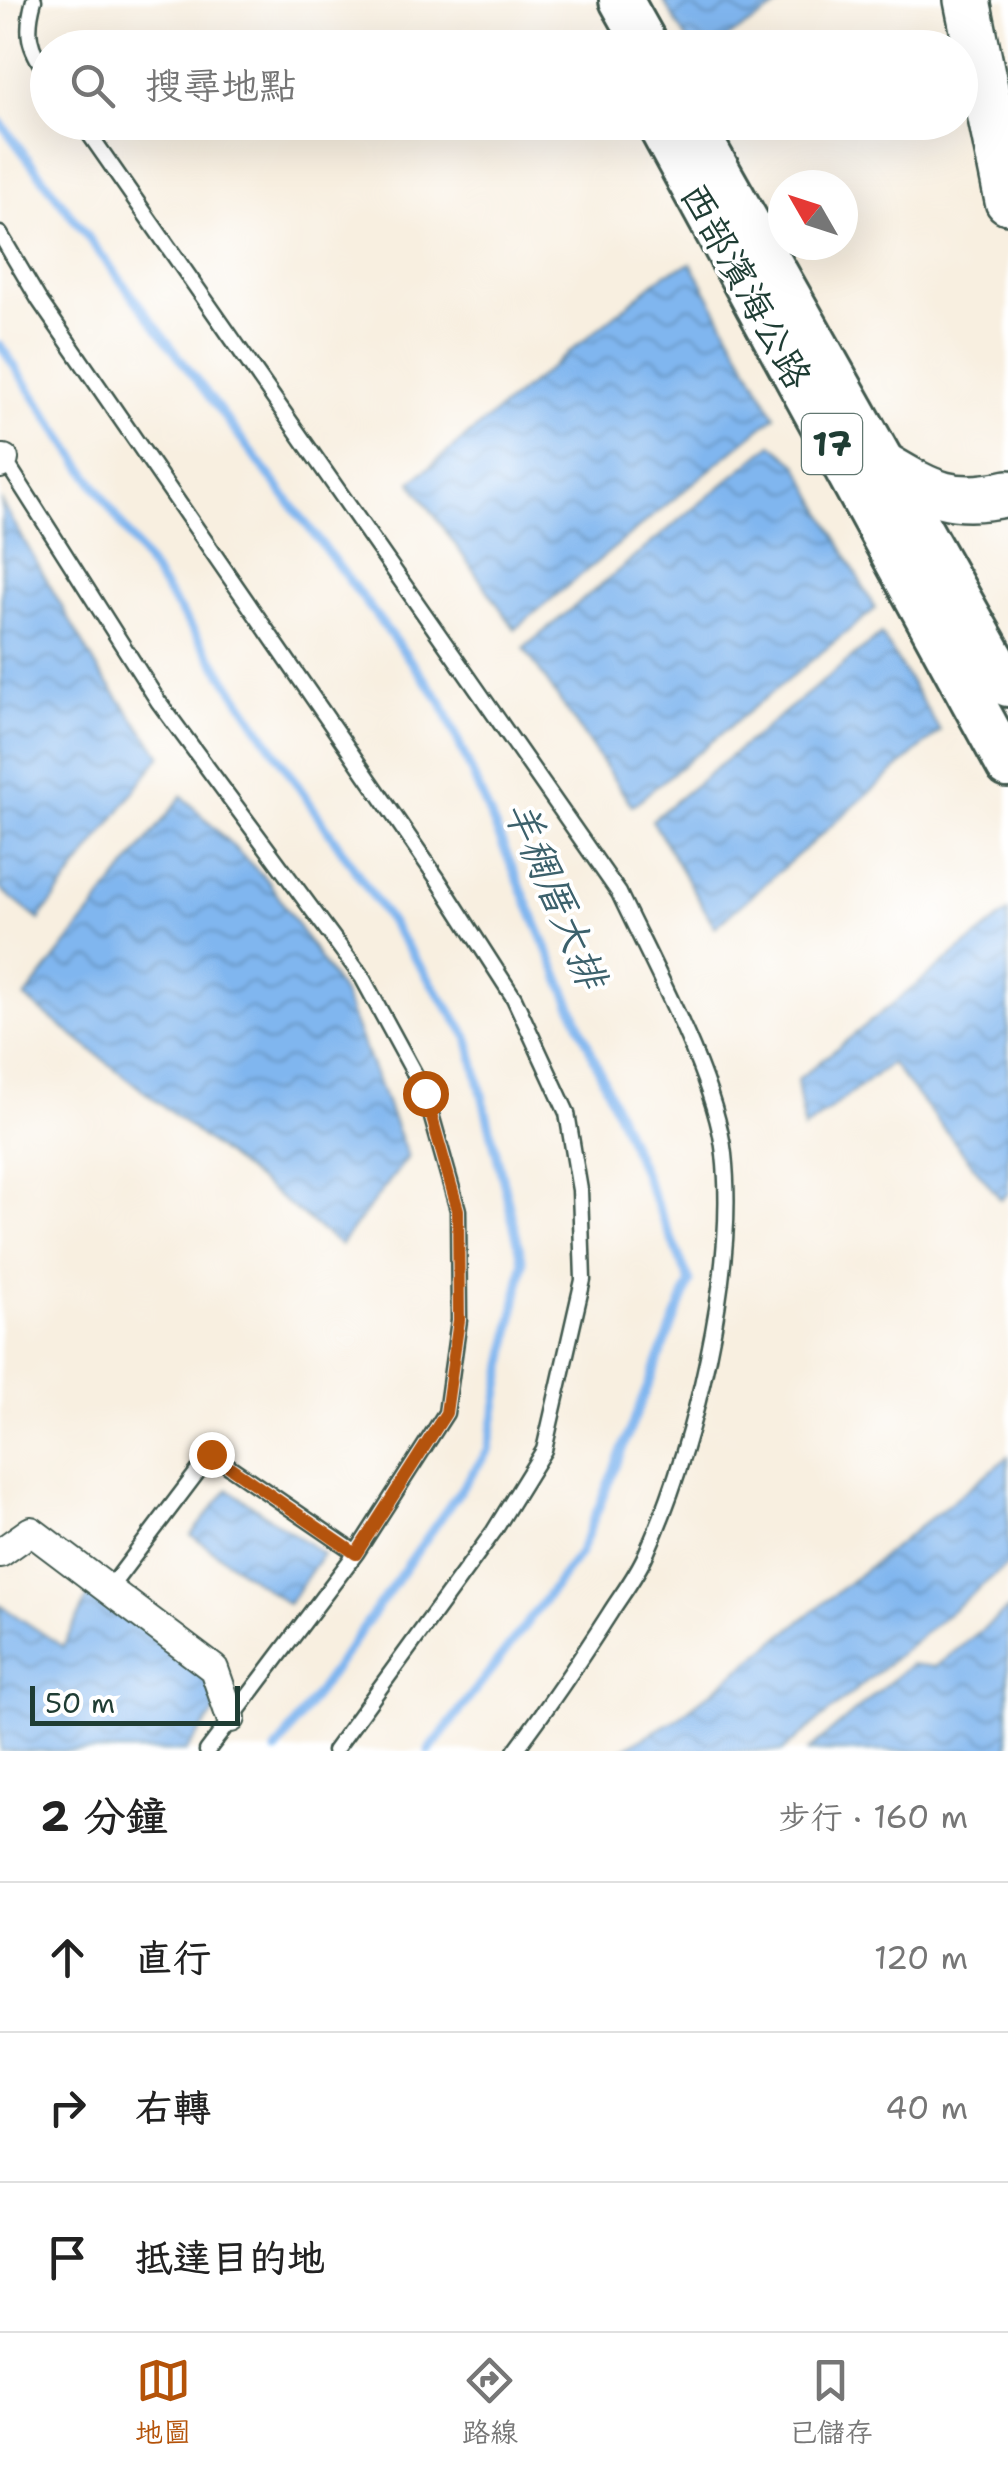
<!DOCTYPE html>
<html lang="zh-TW">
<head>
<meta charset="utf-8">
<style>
  :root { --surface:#fff; --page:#f6f6f6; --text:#222; --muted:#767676; --line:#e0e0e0; --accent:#b45309 }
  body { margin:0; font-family:"Shantell Sans","LXGW WenKai TC",sans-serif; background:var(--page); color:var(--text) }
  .compass { position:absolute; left:768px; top:170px; width:90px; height:90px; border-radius:50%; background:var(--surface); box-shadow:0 10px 40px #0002; rotate:309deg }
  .scale { position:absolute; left:30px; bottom:25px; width:210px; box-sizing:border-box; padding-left:10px; border:5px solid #1f3d34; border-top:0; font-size:28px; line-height:35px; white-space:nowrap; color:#1f3d34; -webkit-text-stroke:8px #fff; paint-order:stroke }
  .stop { position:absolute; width:30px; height:30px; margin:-22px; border:8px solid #b45309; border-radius:50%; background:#fff }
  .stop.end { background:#b45309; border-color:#fff; box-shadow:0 2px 10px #0008 }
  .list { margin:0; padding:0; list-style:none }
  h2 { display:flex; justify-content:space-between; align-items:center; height:130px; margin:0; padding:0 40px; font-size:42px }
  h2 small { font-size:32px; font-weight:400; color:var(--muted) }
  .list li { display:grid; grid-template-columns:65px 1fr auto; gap:30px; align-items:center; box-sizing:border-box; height:150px; padding:0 40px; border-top:2px solid var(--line) }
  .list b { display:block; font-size:38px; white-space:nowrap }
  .list em { font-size:32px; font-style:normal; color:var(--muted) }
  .icon { flex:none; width:55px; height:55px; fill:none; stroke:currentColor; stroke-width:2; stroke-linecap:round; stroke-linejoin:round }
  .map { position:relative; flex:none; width:1008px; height:1751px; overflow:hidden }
  .search { position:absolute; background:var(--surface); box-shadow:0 10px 40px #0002; left:30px; right:30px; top:30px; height:110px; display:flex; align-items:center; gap:25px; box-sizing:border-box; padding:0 35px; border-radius:55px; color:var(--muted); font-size:38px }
  .sheet { height:580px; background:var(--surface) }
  nav { display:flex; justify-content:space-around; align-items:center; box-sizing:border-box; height:140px; border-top:2px solid var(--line); background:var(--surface); font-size:28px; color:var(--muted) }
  nav a { display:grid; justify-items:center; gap:5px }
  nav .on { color:var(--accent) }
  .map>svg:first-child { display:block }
  .water { fill:url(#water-waves); stroke:#507a92; stroke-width:2.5 }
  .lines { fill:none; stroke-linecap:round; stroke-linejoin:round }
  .stream { stroke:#80b6ef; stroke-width:9 }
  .service-casing { stroke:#40584e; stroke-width:19 }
  .minor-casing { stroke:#40584e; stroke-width:32 }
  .primary-casing { stroke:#40584e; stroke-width:48 }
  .trunk-casing { stroke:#40584e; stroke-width:50 }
  .service { stroke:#fff; stroke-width:14 }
  .minor { stroke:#fff; stroke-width:28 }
  .primary { stroke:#fff; stroke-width:42 }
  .trunk { stroke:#fff; stroke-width:45 }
  .route { stroke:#b45309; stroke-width:12 }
  .labels { text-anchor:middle; stroke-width:8; stroke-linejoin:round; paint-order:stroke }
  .shield { fill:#fff; stroke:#627771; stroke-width:2.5 }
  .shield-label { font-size:35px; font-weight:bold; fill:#1f3d34 }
  .street-label { font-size:38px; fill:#1f3d34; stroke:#fff }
  .water-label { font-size:40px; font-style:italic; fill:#3c616c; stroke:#fff }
</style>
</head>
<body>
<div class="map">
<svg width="1008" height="1751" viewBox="0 0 1008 1751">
  <defs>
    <pattern id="water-waves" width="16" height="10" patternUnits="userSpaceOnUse" patternTransform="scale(2.5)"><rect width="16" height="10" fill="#80b6ef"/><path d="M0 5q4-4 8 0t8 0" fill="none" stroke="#6895c2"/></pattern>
  </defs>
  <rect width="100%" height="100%" fill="#fff"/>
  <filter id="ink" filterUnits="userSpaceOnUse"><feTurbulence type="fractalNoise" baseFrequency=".01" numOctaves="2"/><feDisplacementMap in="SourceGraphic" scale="20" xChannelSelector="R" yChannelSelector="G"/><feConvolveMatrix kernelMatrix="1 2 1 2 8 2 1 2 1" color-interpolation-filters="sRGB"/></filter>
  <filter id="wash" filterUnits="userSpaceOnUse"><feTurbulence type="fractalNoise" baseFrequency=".0048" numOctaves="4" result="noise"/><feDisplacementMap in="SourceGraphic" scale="40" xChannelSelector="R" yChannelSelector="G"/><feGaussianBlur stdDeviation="2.25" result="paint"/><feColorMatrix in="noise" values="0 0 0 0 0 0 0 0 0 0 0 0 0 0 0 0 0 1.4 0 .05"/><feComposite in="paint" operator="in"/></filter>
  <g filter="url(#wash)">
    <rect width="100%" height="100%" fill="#f8efe0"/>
    <path class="water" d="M 663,0 L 788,0 L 713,47 L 691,47 Z
      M 691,263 L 775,416 L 515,629 L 411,482 L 665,274 Z
      M 772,444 L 797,464 L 875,609 L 632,806 L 524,648 Z
      M 2,502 L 100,673 L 161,755 L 39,920 L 0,889 Z
      M 881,634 L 940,731 L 715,927 L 652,820 Z
      M 182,796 L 268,881 L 342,992 L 408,1157 L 340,1245 L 25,998 Z
      M 1008,912 L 1008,1193 L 1001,1200 L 891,1063 L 804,1129 L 797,1080 Z
      M 1008,1457 L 1008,1564 L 782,1751 L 619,1751 L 678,1718 Z
      M 228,1489 L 323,1554 L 288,1604 L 191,1535 Z
      M 92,1588 L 208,1672 L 217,1709 L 186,1751 L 0,1751 L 0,1605 L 63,1647 Z
      M 1008,1609 L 1008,1751 L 808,1751 L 911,1664 L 935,1667 Z"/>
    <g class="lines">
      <path class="stream" d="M 0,122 L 441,701 L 690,1282 L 580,1553 L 429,1751
        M 0,345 L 468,1037 L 523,1263 L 488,1451 L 276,1751"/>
    </g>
  </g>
  <g filter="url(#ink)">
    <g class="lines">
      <g class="service-casing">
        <path id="service" d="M 34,0 C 25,32 28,47 48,75
          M 81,122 L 619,893 C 652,963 716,1079 724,1154 C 737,1271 694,1447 646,1554 C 637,1575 622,1594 610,1613 C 580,1660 549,1706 515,1751
          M 0,234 L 39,300 L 437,878 L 514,998 L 567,1113 L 580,1190 L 583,1280 L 544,1450 L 494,1531 L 334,1751
          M 3,457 L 158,701 L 362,977 L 425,1093 L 458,1210 L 459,1320 L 446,1413 L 356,1553 L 207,1751
          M 109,1589 L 211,1454 L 356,1553"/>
      </g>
      <g class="minor-casing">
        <path id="minor" d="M 0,464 L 4,459
          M 0,1553 L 31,1531 L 214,1669 L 231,1718"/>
      </g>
      <g class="primary-casing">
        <path id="primary" d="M 621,0 L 648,48
          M 657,122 L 1008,766
          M 691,122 L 1008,685"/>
      </g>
      <g class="trunk-casing">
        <path id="trunk" d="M 967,0 L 1008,201
          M 885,466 C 932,494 953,506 1008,493"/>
      </g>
      <use href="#service" class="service"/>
      <use href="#minor" class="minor"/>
      <use href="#primary" class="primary"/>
      <use href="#trunk" class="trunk"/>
    </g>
  </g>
  <g class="lines" filter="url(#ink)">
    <path class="route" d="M 211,1454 L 356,1554 L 446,1413 L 459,1320 L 458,1210 L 425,1093"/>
  </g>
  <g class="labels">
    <rect class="shield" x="802" y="414" width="60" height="60" rx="8"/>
    <g class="shield-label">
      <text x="832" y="456">17</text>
    </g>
    <g class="street-label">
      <text transform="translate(746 286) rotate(61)" y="13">西部濱海公路</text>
    </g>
    <g class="water-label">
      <text transform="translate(556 894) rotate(67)" y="14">羊稠厝大排</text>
    </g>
  </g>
</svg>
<svg class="compass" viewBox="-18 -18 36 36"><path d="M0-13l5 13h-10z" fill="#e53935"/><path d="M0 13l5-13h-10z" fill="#767676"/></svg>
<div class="scale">50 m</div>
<div class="stop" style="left:425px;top:1093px"></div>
<div class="stop end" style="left:211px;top:1454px"></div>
<div class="search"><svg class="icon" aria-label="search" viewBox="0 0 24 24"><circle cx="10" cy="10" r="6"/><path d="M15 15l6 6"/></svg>搜尋地點</div>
</div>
<section class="sheet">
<h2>2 分鐘<small>步行 · 160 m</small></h2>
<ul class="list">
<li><svg class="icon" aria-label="ahead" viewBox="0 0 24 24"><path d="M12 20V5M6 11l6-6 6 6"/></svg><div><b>直行</b></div><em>120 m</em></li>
<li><svg class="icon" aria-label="right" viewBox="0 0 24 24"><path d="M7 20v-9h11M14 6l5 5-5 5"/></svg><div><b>右轉</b></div><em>40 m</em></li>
<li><svg class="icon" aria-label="arrive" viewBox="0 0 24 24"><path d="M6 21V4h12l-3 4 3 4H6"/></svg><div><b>抵達目的地</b></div></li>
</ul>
</section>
<nav>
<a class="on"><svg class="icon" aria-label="map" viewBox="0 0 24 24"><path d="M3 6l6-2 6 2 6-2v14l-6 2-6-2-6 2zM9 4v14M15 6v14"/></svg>地圖</a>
<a><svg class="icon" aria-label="directions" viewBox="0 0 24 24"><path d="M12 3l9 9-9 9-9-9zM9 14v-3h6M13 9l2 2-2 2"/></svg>路線</a>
<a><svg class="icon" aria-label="saved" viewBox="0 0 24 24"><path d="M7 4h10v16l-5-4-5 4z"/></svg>已儲存</a>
</nav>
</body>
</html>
